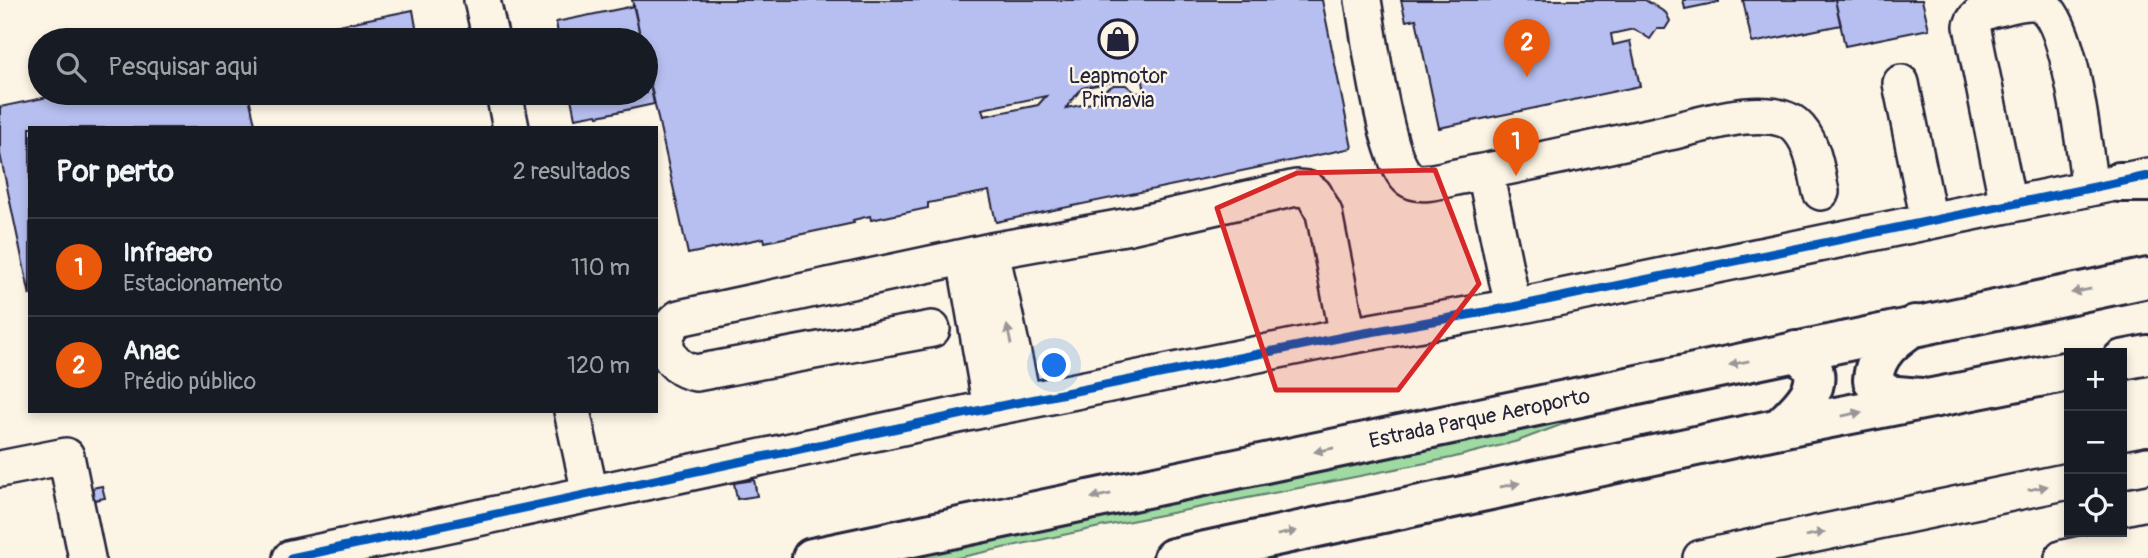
<!DOCTYPE html>
<html lang="pt">
<head>
<meta charset="utf-8">
<style>
  :root { --surface:#171b24; --page:#242831; --text:#f1f3f6; --muted:#9ea1a6; --line:#363941; --accent:#ea580c }
  body { margin:0; font-family:Pangolin,sans-serif; background:var(--page); color:var(--text) }
  .controls { position:absolute; right:21px; bottom:21px; display:grid; overflow:hidden; border-radius:0px; box-shadow:0 4px 10px #0003 }
  .controls button { width:63px; height:63px; display:grid; place-items:center; padding:0; border:0; border-bottom:2px solid var(--line); background:var(--surface); color:var(--text); font:35px sans-serif }
  .you { position:absolute; left:1055px; top:366px; width:24px; height:24px; margin:-18px; border:5px solid #fff; border-radius:50%; background:#1a73e8; box-shadow:0 0 0 10px #1a73e833 }
  .badge { display:grid; place-items:center; width:46px; height:46px; border-radius:50%; background:var(--accent); color:#fff; font-size:23px; font-weight:700 }
  .pin { position:absolute; translate:-50% -58px; filter:drop-shadow(0 2px 4px #0008) }
  .pin::after { content:''; position:absolute; top:37px; width:24px; height:21px; background:inherit; clip-path:polygon(0 0,100% 0,50% 100%) }
  .list { margin:0; padding:0; list-style:none }
  h2 { display:flex; justify-content:space-between; align-items:center; height:91px; margin:0; padding:0 28px; font-size:30px }
  h2 small { font-size:23px; font-weight:400; color:var(--muted) }
  .list li { display:grid; grid-template-columns:46px 1fr auto; gap:21px; align-items:center; box-sizing:border-box; height:98px; padding:0 28px; border-top:2px solid var(--line) }
  .list b { display:block; font-size:26px; white-space:nowrap }
  .list p { margin:0; font-size:23px; white-space:nowrap; color:var(--muted) }
  .list em { font-size:23px; font-style:normal; color:var(--muted) }
  .icon { flex:none; width:38px; height:38px; fill:none; stroke:currentColor; stroke-width:2; stroke-linecap:round; stroke-linejoin:round }
  .map { position:relative; flex:none; width:2148px; height:558px; overflow:hidden }
  .search { position:absolute; background:var(--surface); box-shadow:0 4px 10px #0003; left:28px; top:28px; width:630px; height:77px; display:flex; align-items:center; gap:18px; box-sizing:border-box; padding:0 24px; border-radius:38px; color:var(--muted); font-size:26px }
  .panel { position:absolute; background:var(--surface); box-shadow:0 4px 10px #0003; left:28px; top:126px; width:630px; height:287px; border-radius:0px }
  .map>svg:first-child { display:block }
  .green { fill:#9edaa2; stroke:#607e6e; stroke-width:2 }
  .building { fill:#b7bff0; stroke:#22223b; stroke-width:2; fill-rule:evenodd }
  .lines { fill:none; stroke-linecap:round; stroke-linejoin:round }
  .minor-casing { stroke:#22223b; stroke-width:40 }
  .major-casing { stroke:#22223b; stroke-width:44 }
  .minor { stroke:#fcf5e5; stroke-width:35 }
  .major { stroke:#fcf5e5; stroke-width:38 }
  .cycleway-casing { stroke:#fcf5e5; stroke-width:13 }
  .cycleway { stroke:#0057b8; stroke-width:9 }
  .oneway { fill:#9a9698 }
  .marked { fill:#d62828; fill-opacity:0.2; stroke:#d62828; stroke-width:5; stroke-linejoin:round }
  .labels { text-anchor:middle; stroke-width:5; stroke-linejoin:round; paint-order:stroke }
  .poi-label { font-size:21px; fill:#22223b; stroke:#fcf5e5 }
  .street-label { font-size:21px; fill:#22223b; stroke:#fcf5e5 }
</style>
</head>
<body>
<div class="map">
<svg width="2148" height="558" viewBox="0 0 2148 558">
  <rect width="100%" height="100%" fill="#fcf5e5"/>
  <filter id="ink" filterUnits="userSpaceOnUse"><feTurbulence type="fractalNoise" baseFrequency=".0143" numOctaves="2"/><feDisplacementMap in="SourceGraphic" scale="14" xChannelSelector="R" yChannelSelector="G"/><feConvolveMatrix kernelMatrix="1 2 1 2 8 2 1 2 1" color-interpolation-filters="sRGB"/></filter>
  <g filter="url(#ink)">
    <path class="green" d="M 1587,415 L 1518,441 L 1451,458 L 1100,527 L 957,558 L 850,558 Z"/>
    <path class="building" d="M 632,0 L 1322,0 L 1352,148 L 996,222 L 989,191 L 928,203 L 928,208 L 871,220 L 870,216 L 853,220 L 854,223 L 765,242 L 764,238 L 688,254 L 646,64 L 646,40 L 641,40 ZM 1142,76 L 1145,92 L 1136,93 L 1126,85 L 1114,85 L 1105,90 L 1101,96 L 1102,101 L 1066,108 L 1082,88 ZM 1046,96 L 1038,105 L 984,116 L 982,109 Z
      M 1401,0 L 1645,0 L 1666,13 L 1670,21 L 1665,29 L 1657,29 L 1650,39 L 1634,29 L 1611,34 L 1613,45 L 1630,41 L 1640,86 L 1439,128 L 1416,19 L 1406,21 Z
      M 1683,0 L 1719,0 L 1719,2 L 1685,9 Z
      M 1743,0 L 1835,0 L 1841,25 L 1752,43 Z
      M 1835,0 L 1922,0 L 1929,29 L 1845,46 Z
      M 634,6 L 641,40 L 559,40 L 556,22 Z
      M 413,10 L 417,33 L 420,33 L 422,40 L 321,40 L 319,29 Z
      M 646,64 L 654,104 L 598,116 L 597,114 L 575,118 L 570,93 L 646,93 Z
      M 67,93 L 248,93 L 256,128 L 30,128 L 30,296 L 0,154 L 0,107 Z
      M 754,480 L 757,496 L 737,499 L 734,483 Z
      M 102,486 L 105,498 L 94,500 L 92,488 Z"/>
    <g class="lines">
      <g class="minor-casing">
        <path id="minor" d="M 482,0 L 491,40
          M 1363,0 C 1369,34 1385,160 1409,179 C 1421,188 1448,178 1461,176 C 1531,163 1600,147 1670,132 C 1701,125 1737,113 1769,116 C 1776,116 1789,120 1794,124 C 1813,140 1816,169 1821,192
          M 1901,83 L 1929,221
          M 504,93 L 511,128
          M 1485,172 L 1513,307
          M 2008,205 L 1972,26 C 1976,12 1990,10 2003,7 C 2014,4 2028,0 2039,3 C 2072,20 2084,151 2090,188
          M 991,251 L 1023,401
          M 965,258 L 991,408
          M 932,329 L 696,373 C 667,368 654,337 679,318 L 991,251 L 1130,226 L 1296,188 L 1307,189 L 1314,194 L 1324,213 L 1348,336
          M 572,411 L 590,493
          M 0,469 L 66,456 L 87,558
          M 2122,470 L 2148,465
          M 291,558 L 991,408 L 1348,336 L 1513,307 L 2148,176
          M 1701,558 L 2069,481
          M 2063,558 L 2148,540"/>
      </g>
      <g class="major-casing">
        <g id="major">
          <path d="M 2119,182 L 2148,182"/>
          <path d="M 1915,325 C 1894,339 1875,353 1873,380 L 1885,395 L 1921,398"/>
          <path d="M 2122,360 L 2148,355"/>
          <path d="M 1780,428 C 1794,413 1823,391 1812,367 C 1809,362 1801,356 1796,351"/>
          <path id="s1" d="M 812,558 L 2148,278"/>
          <path d="M 1173,558 L 1780,428 L 2069,371"/>
        </g>
      </g>
      <use href="#minor" class="minor"/>
      <use href="#major" class="major"/>
      <g class="cycleway-casing">
        <path id="cycleway" d="M 291,558 L 991,408 L 1348,336 L 1513,307 L 2148,176"/>
      </g>
      <use href="#cycleway" class="cycleway"/>
    </g>
    <defs><path id="oneway-solid" d="M-6-.8H1V-3.2L6.5 0L1 3.2V.8H-6Z" transform="scale(1.75)"/></defs>
    <g class="oneway">
      <use href="#oneway-solid" transform="translate(2081 291) rotate(169)"/>
      <use href="#oneway-solid" transform="translate(1009 335) rotate(-102)"/>
      <use href="#oneway-solid" transform="translate(1739 363) rotate(168)"/>
      <use href="#oneway-solid" transform="translate(1852 414) rotate(-11)"/>
      <use href="#oneway-solid" transform="translate(1324 450) rotate(168)"/>
      <use href="#oneway-solid" transform="translate(1510 485) rotate(-12)"/>
      <use href="#oneway-solid" transform="translate(2038 488) rotate(-12)"/>
      <use href="#oneway-solid" transform="translate(1101 496) rotate(168)"/>
      <use href="#oneway-solid" transform="translate(1287 533) rotate(-12)"/>
      <use href="#oneway-solid" transform="translate(1815 534) rotate(-12)"/>
    </g>
  </g>
  <path class="marked" d="M 1435,170 L 1479,284 L 1398,390 L 1276,390 L 1217,208 L 1297,173 Z"/>
  <defs>
    <g id="shop-ring" transform="scale(2.0125)"><circle r="9.5" fill="#fcf5e5" stroke="#22223b" stroke-width="1.5"/><path d="M-5-2.5h2.3a2.7 3.5 0 0 1 5.4 0H5L5.5 6h-11ZM-1.5-2.5h3a1.5 2.3 0 0 0-3 0Z" fill="#22223b"/></g>
  </defs>
  <g fill-rule="evenodd">
    <use href="#shop-ring" x="1118" y="39"/>
  </g>
  <g class="labels">
    <g class="poi-label">
      <text x="1118" y="83">Leapmotor<tspan x="1118" dy="24">Primavia</tspan></text>
    </g>
    <g class="street-label">
      <text dy="7" stroke="none"><textPath href="#s1" startOffset="682">Estrada Parque Aeroporto</textPath></text>
    </g>
  </g>
</svg>
<div class="controls">
<button>+</button>
<button>−</button>
<button><svg class="icon" aria-label="locate" viewBox="0 0 24 24"><circle cx="12" cy="12" r="6"/><path d="M12 2v4M12 18v4M2 12h4M18 12h4"/></svg></button>
</div>
<div class="you"></div>
<div class="pin badge" style="left:1516px;top:176px">1</div>
<div class="pin badge" style="left:1527px;top:77px">2</div>
<div class="search"><svg class="icon" aria-label="search" viewBox="0 0 24 24"><circle cx="10" cy="10" r="6"/><path d="M15 15l6 6"/></svg>Pesquisar aqui</div>
<section class="panel">
<h2>Por perto<small>2 resultados</small></h2>
<ul class="list">
<li><span class="badge">1</span><div><b>Infraero</b><p>Estacionamento</p></div><em>110 m</em></li>
<li><span class="badge">2</span><div><b>Anac</b><p>Prédio público</p></div><em>120 m</em></li>
</ul>
</section>
</div>
</body>
</html>
